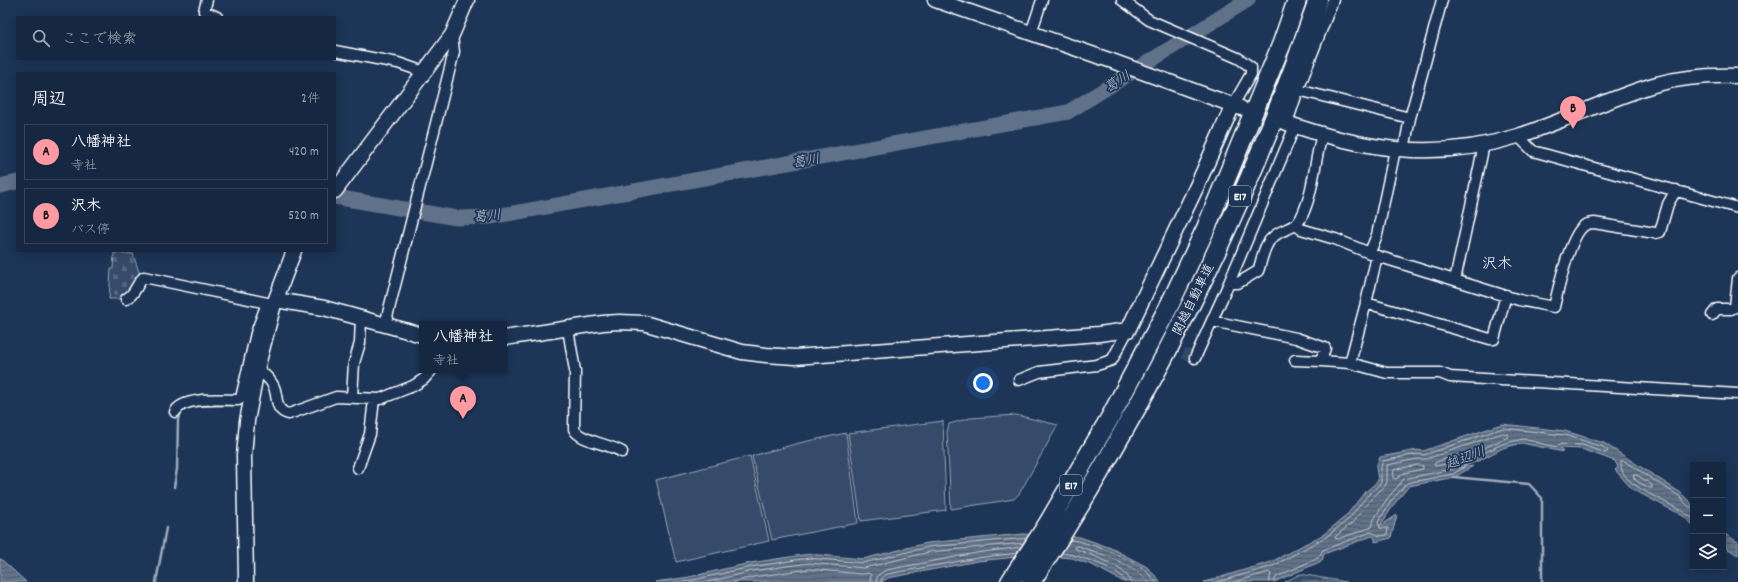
<!DOCTYPE html>
<html lang="ja">
<head>
<meta charset="utf-8">
<style>
  :root { --surface:#162841; --page:#23344c; --text:#f1f3f6; --muted:#9ea6b1; --line:#35445a; --accent:#ff9aa2 }
  body { margin:0; font-family:Dekko,"Klee One",sans-serif; background:var(--page); color:var(--text) }
  .controls { position:absolute; right:12px; bottom:12px; display:grid; overflow:hidden; border-radius:0px; box-shadow:0 2px 10px #0003 }
  .controls button { width:36px; height:36px; display:grid; place-items:center; padding:0; border:0; border-bottom:1px solid var(--line); background:var(--surface); color:var(--text); font:20px sans-serif }
  .you { position:absolute; left:983px; top:383px; width:14px; height:14px; margin:-10px; border:3px solid #fff; border-radius:50%; background:#1a73e8; box-shadow:0 0 0 6px #1a73e833 }
  .badge { display:grid; place-items:center; width:26px; height:26px; border-radius:50%; background:var(--accent); color:#111; font-size:13px; font-weight:700 }
  .pin { position:absolute; translate:-50% -33px; filter:drop-shadow(0 1px 2px #0008) }
  .pin::after { content:''; position:absolute; top:21px; width:14px; height:12px; background:inherit; clip-path:polygon(0 0,100% 0,50% 100%) }
  .popup { position:absolute; left:419px; top:321px; width:88px; height:52px; box-sizing:border-box; display:grid; place-content:center; border-radius:0px; background:var(--surface); filter:drop-shadow(0 1px 3px #0005); font-size:13px; white-space:nowrap; color:var(--muted) }
  .popup b { font-size:15px; color:var(--text) }
  .popup::after { content:''; position:absolute; left:50%; top:100%; margin-left:-8px; border:8px solid transparent; border-top-color:var(--surface) }
  .list { margin:0; padding:0; list-style:none }
  h2 { display:flex; justify-content:space-between; align-items:center; height:52px; margin:0; padding:0 16px; font-size:17px }
  h2 small { font-size:13px; font-weight:400; color:var(--muted) }
  .list li { display:grid; grid-template-columns:26px 1fr auto; gap:12px; align-items:center; box-sizing:border-box; height:56px; margin:0 8px 8px; padding:0 8px; border:1px solid var(--line); border-radius:0px }
  .list b { display:block; font-size:15px; white-space:nowrap }
  .list p { margin:0; font-size:13px; white-space:nowrap; color:var(--muted) }
  .list em { font-size:13px; font-style:normal; color:var(--muted) }
  .icon { flex:none; width:22px; height:22px; fill:none; stroke:currentColor; stroke-width:2; stroke-linecap:round; stroke-linejoin:round }
  .map { position:relative; flex:none; width:1738px; height:582px; overflow:hidden }
  .search { position:absolute; background:var(--surface); box-shadow:0 2px 10px #0003; left:16px; top:16px; width:320px; height:44px; display:flex; align-items:center; gap:10px; box-sizing:border-box; padding:0 14px; border-radius:0px; color:var(--muted); font-size:15px }
  .panel { position:absolute; background:var(--surface); box-shadow:0 2px 10px #0003; left:16px; top:72px; width:320px; height:180px; border-radius:0px }
  .map>svg:first-child { display:block }
  .forest { fill:url(#forest-crowns); stroke:#9aa5b4 }
  .cemetery { fill:url(#cemetery-stones); stroke:#9aa5b4 }
  .pitch { fill:#364b69; stroke:#9aa5b4 }
  .water { fill:url(#water-rules); stroke:#a0aab8 }
  .lines { fill:none; stroke-linecap:round; stroke-linejoin:round }
  .shore { stroke:#c0c7d0; stroke-width:1 }
  .stream { stroke:#a0aab8; stroke-width:2.5 }
  .river { stroke:#617289; stroke-width:15 }
  .street-tunnel { stroke:#344968; stroke-width:10; stroke-dasharray:10 5; stroke-linecap:butt }
  .street-casing { stroke:#fff; stroke-width:13 }
  .secondary-casing { stroke:#fff; stroke-width:17 }
  .highway-casing { stroke:#fff; stroke-width:21 }
  .street { stroke:#1d3557; stroke-width:10 }
  .secondary { stroke:#1d3557; stroke-width:14 }
  .highway { stroke:#1d3557; stroke-width:18 }
  .labels { text-anchor:middle; stroke-width:3.5; stroke-linejoin:round; paint-order:stroke }
  .shield { fill:#1d3557; stroke:#bbc2cd; stroke-width:1 }
  .shield-label { font-size:12px; font-weight:bold; fill:#fff }
  .street-label { font-size:13px; fill:#fff; stroke:#1d3557 }
  .water-label { font-size:14px; font-style:italic; fill:#b8c0ca; stroke:#1d3557 }
  .quarter-label { font-size:15px; fill:#fff; stroke:#1d3557 }
</style>
</head>
<body>
<div class="map">
<svg width="1738" height="582" viewBox="0 0 1738 582">
  <defs>
    <pattern id="forest-crowns" width="20" height="18" patternUnits="userSpaceOnUse"><rect width="20" height="18" fill="#364b69"/><path d="M2 6a3 3 0 1 1 6 0M12 15a3 3 0 1 1 6 0" fill="none" stroke="#546680"/></pattern>
    <pattern id="cemetery-stones" width="16" height="16" patternUnits="userSpaceOnUse"><rect width="16" height="16" fill="#364b69"/><path d="M2 7V4a2 2 0 0 1 4 0v3zM10 15v-3a2 2 0 0 1 4 0v3z" fill="#546680"/></pattern>
    <pattern id="water-rules" width="6" height="5" patternUnits="userSpaceOnUse"><rect width="6" height="5" fill="#617289"/><path d="M0 2.5h6" fill="none" stroke="#555d67"/></pattern>
  </defs>
  <rect width="100%" height="100%" fill="#1d3557"/>
  <filter id="ink" filterUnits="userSpaceOnUse"><feTurbulence type="fractalNoise" baseFrequency=".025" numOctaves="2"/><feDisplacementMap in="SourceGraphic" scale="8" xChannelSelector="R" yChannelSelector="G"/><feConvolveMatrix kernelMatrix="1 2 1 2 8 2 1 2 1" color-interpolation-filters="sRGB"/></filter>
  <g filter="url(#ink)">
    <path class="forest" d="M 1300,574 L 1346,582 L 1285,582 Z"/>
    <path class="cemetery" d="M 114,253 L 133,254 L 139,272 L 138,277 L 124,297 L 118,299 L 109,299 L 111,269 L 113,269 Z"/>
    <path class="pitch" d="M 1016,415 L 1058,425 L 1019,494 L 1014,499 L 951,509 L 947,432 L 949,424 L 970,418 Z
      M 943,421 L 946,510 L 861,521 L 848,433 Z
      M 846,433 L 858,523 L 772,540 L 752,456 L 799,443 Z
      M 750,456 L 769,541 L 676,562 L 656,480 Z"/>
    <path class="water" d="M 1502,424 L 1565,431 L 1604,443 L 1681,493 L 1693,505 L 1693,525 L 1683,516 L 1632,489 L 1615,470 L 1618,467 L 1615,461 L 1581,449 L 1560,448 L 1563,452 L 1522,443 L 1503,448 L 1478,461 L 1459,468 L 1473,466 L 1455,477 L 1409,486 L 1395,503 L 1380,526 L 1397,515 L 1391,538 L 1375,542 L 1375,538 L 1372,536 L 1324,554 L 1322,561 L 1274,582 L 1204,582 L 1271,562 L 1324,534 L 1346,516 L 1364,493 L 1378,481 L 1376,467 L 1380,457 L 1417,450 L 1423,451 Z
      M 1723,533 L 1738,542 L 1738,555 L 1723,546 Z
      M 1023,534 L 1080,537 L 1111,548 L 1147,567 L 1161,582 L 1124,582 L 1092,565 L 1072,558 L 1037,555 L 978,561 L 888,578 L 882,582 L 655,582 L 689,577 L 750,563 L 809,554 L 863,559 L 927,543 Z
      M 0,559 L 1,559 L 26,582 L 0,582 Z"/>
    <g class="lines">
      <path class="shore" d="M 1503,433 L 1508,434 L 1508,437 L 1464,457 L 1458,465 L 1452,469 L 1404,479 L 1387,499 L 1374,519 L 1372,527 L 1338,539 L 1335,538 L 1336,536 L 1352,523 L 1371,499 L 1385,486 L 1387,482 L 1387,465 L 1417,459 L 1426,459 Z
        M 1451,457 L 1454,460 L 1449,463 L 1436,466 L 1434,465 L 1435,463 Z
        M 1418,465 L 1423,466 L 1423,469 L 1404,473 L 1396,479 L 1393,478 L 1394,470 Z
        M 1634,475 L 1637,475 L 1652,485 L 1652,488 L 1650,488 L 1638,482 L 1634,478 Z
        M 1693,507 L 1689,507 L 1679,496 L 1624,461 L 1621,461 C 1621,464 1621,468 1622,470 C 1626,488 1678,505 1693,519
        M 1070,540 C 1087,541 1132,559 1145,570 C 1149,574 1152,578 1156,582
        M 1062,553 C 1074,554 1123,569 1125,582
        M 684,582 L 751,567 L 809,558 L 863,563 L 928,547 L 1027,538
        M 708,582 L 752,571 L 809,563 L 864,568 L 929,552 L 1024,543
        M 733,582 L 753,577 L 809,569 L 861,574 L 869,573 L 871,575 L 870,582
        M 876,582 L 878,575 L 886,570 L 976,553 L 1021,547
        M 881,582 L 882,578 L 887,574 L 977,558 L 1017,553
        M 1130,582 C 1129,567 1088,554 1076,549 L 1075,547 L 1078,546 C 1102,554 1131,563 1149,582
        M 1217,582 L 1273,566 L 1326,537 L 1349,519 L 1367,496 L 1381,483 L 1381,467 L 1383,461 L 1417,454 L 1424,455 L 1503,428 L 1564,435 L 1603,447 L 1608,451 L 1606,453 L 1582,445 L 1561,444 L 1556,447 L 1523,439 L 1502,444 L 1466,462 L 1463,468 L 1453,474 L 1407,483 L 1391,501 L 1378,522 L 1380,528 L 1388,528 L 1387,535 L 1380,536 L 1371,532 L 1323,550 L 1318,558 L 1276,577 L 1274,582
        M 1234,582 L 1269,572 L 1271,574 L 1269,582"/>
      <path class="stream" d="M 193,406 L 232,405
        M 1453,477 L 1529,484 L 1542,498 L 1542,582
        M 174,487 L 177,469 L 178,419 L 182,411
        M 156,582 L 166,528"/>
      <path class="river" d="M 0,186 L 17,182
        M 335,197 L 457,218 L 491,217 L 1068,112 L 1248,0"/>
      <path class="street-tunnel" d="M 1128,330 L 1195,358"/>
      <g class="street-casing">
        <path id="street" d="M 207,0 L 204,11 L 217,17
          M 1122,0 L 1149,20 L 1238,58 L 1251,67 L 1251,74 L 1233,105
          M 1031,33 L 1042,0
          M 335,51 L 398,63 L 424,72
          M 1298,90 L 1333,0
          M 1287,123 L 1298,90 L 1410,118
          M 1518,136 L 1533,151 L 1738,208
          M 1404,150 L 1410,118 L 1442,0
          M 1296,225 L 1301,229 L 1335,239 L 1377,256 L 1519,300 L 1554,307 C 1558,290 1570,234 1585,225 C 1587,224 1591,223 1594,223 L 1655,233 L 1660,232 L 1668,204 L 1676,190
          M 1370,252 L 1377,235 L 1395,150
          M 1377,256 L 1366,303 L 1490,339 L 1494,339 L 1506,295
          M 1455,280 L 1482,154 L 1482,145
          M 1229,283 L 1295,126
          M 126,299 C 137,293 135,285 144,277 L 272,304
          M 1712,315 L 1717,309 L 1731,309 L 1735,307 L 1738,278
          M 1212,321 L 1296,338 L 1325,348 L 1321,361 L 1350,363 L 1366,303
          M 385,325 L 454,52 L 452,35
          M 568,329 L 575,371 L 574,429 C 579,441 610,444 622,452
          M 1195,358 L 1229,283 L 1238,283 L 1258,271 C 1262,261 1263,246 1272,238 C 1281,228 1295,230 1301,218 C 1314,192 1314,162 1322,135
          M 1295,360 L 1321,361
          M 1350,363 L 1387,373 L 1440,373 L 1450,377 L 1738,394
          M 257,369 C 263,373 269,378 273,385 C 279,395 273,411 289,414 L 336,397 L 380,399 L 413,386 L 424,379 L 432,370
          M 1019,380 L 1039,372 L 1097,365 L 1112,360 L 1128,330
          M 352,397 L 354,363 L 360,343 L 361,318
          M 175,412 C 183,396 222,400 238,400 L 241,398 L 256,333 L 267,303
          M 358,468 L 370,434 L 374,399"/>
      </g>
      <g class="secondary-casing">
        <path id="secondary" d="M 935,0 L 1112,61 L 1241,108
          M 1281,121 C 1362,150 1434,162 1518,136 C 1565,121 1609,98 1657,84 C 1683,77 1711,75 1738,76
          M 335,191 L 452,35 L 467,0
          M 276,300 L 324,308 L 422,335
          M 504,338 L 603,323 L 619,322 L 644,323 L 742,352 L 766,355 L 795,357 L 1099,334 L 1128,330 L 1196,188 L 1233,105
          M 246,582 L 244,456 L 247,421 L 257,369 L 274,304 L 294,251"/>
      </g>
      <g class="highway-casing">
        <path id="highway" d="M 1010,582 L 1047,525 L 1111,416 L 1169,306 L 1206,228 L 1282,43 L 1297,0
          M 1031,582 C 1150,403 1248,204 1318,0"/>
      </g>
      <use href="#street" class="street"/>
      <use href="#secondary" class="secondary"/>
      <use href="#highway" class="highway"/>
    </g>
  </g>
  <g class="labels">
    <g class="shield">
      <rect x="1229" y="186" width="22" height="20" rx="3"/>
      <rect x="1060" y="475" width="22" height="20" rx="3"/>
    </g>
    <g class="shield-label">
      <text x="1240" y="200">E17</text>
      <text x="1071" y="489">E17</text>
    </g>
    <g class="street-label">
      <text transform="translate(1192 299) rotate(-64)" y="5">関越自動車道</text>
    </g>
    <g class="water-label">
      <text transform="translate(1117 81) rotate(-32)" y="5">葛川</text>
      <text transform="translate(806 160) rotate(-10)" y="5">葛川</text>
      <text transform="translate(487 215) rotate(-6)" y="5">葛川</text>
      <text transform="translate(1465 457) rotate(-21)" y="5">越辺川</text>
    </g>
    <g class="quarter-label">
      <text x="1497" y="268">沢木</text>
    </g>
  </g>
</svg>
<div class="controls">
<button>+</button>
<button>−</button>
<button><svg class="icon" aria-label="layers" viewBox="0 0 24 24"><path d="M12 4l9 5-9 5-9-5zM3 14l9 5 9-5"/></svg></button>
</div>
<div class="you"></div>
<div class="pin badge" style="left:463px;top:419px">A</div>
<div class="popup"><b>八幡神社</b>寺社</div>
<div class="pin badge" style="left:1573px;top:129px">B</div>
<div class="search"><svg class="icon" aria-label="search" viewBox="0 0 24 24"><circle cx="10" cy="10" r="6"/><path d="M15 15l6 6"/></svg>ここで検索</div>
<section class="panel">
<h2>周辺<small>2件</small></h2>
<ul class="list">
<li><span class="badge">A</span><div><b>八幡神社</b><p>寺社</p></div><em>420 m</em></li>
<li><span class="badge">B</span><div><b>沢木</b><p>バス停</p></div><em>520 m</em></li>
</ul>
</section>
</div>
</body>
</html>
